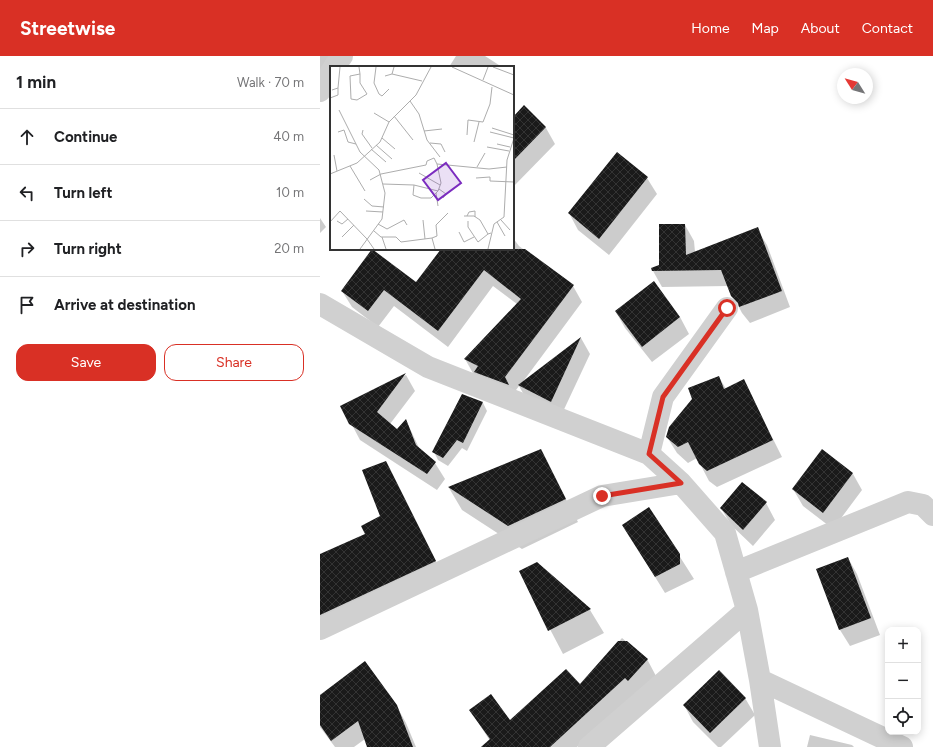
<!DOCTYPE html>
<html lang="en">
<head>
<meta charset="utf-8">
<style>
  :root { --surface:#fff; --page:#f2f2f2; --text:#202124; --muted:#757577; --line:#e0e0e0; --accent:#d93025 }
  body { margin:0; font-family:Figtree,sans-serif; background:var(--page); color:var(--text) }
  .controls { position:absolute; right:12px; bottom:12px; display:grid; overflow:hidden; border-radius:8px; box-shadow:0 2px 10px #0003 }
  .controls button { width:36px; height:36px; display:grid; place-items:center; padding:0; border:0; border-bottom:1px solid var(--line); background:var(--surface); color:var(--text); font:20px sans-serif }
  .compass { position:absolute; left:517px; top:12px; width:36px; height:36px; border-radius:50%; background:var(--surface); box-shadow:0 2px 10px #0003; rotate:307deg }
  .stop { position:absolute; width:12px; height:12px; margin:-9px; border:3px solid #d93025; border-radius:50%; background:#fff }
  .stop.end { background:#d93025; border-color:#fff; box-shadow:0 1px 4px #0008 }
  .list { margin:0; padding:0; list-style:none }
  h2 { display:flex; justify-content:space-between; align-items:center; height:52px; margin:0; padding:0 16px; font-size:17px }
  h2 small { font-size:13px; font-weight:400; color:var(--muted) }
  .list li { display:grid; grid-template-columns:26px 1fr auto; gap:12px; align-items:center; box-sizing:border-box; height:56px; padding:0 16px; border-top:1px solid var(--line) }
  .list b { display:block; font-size:15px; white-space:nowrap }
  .list em { font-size:13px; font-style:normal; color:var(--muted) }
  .actions { display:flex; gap:8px; padding:12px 16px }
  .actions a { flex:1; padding:9px 0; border:1px solid var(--accent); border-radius:12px; text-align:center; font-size:14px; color:var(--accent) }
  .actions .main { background:var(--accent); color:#fff }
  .icon { flex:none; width:22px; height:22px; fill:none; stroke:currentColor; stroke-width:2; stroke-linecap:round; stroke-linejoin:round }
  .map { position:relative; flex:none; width:613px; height:691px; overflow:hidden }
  header { display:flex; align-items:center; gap:24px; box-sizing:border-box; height:56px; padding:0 20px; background:var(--accent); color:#fff }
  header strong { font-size:19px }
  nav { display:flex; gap:22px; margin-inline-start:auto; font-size:14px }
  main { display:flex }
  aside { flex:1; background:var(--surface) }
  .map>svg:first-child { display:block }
  .shadow { fill:#0003 }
  .building { fill:url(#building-cross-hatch) }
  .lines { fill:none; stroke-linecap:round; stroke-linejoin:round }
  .minor { stroke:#d0d0d0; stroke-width:22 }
  .route { stroke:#d93025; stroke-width:5 }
  .inset-road { fill:none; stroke:#adadad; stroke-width:1 }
  .view { fill:#7b2cbf; fill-opacity:0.15; stroke:#7b2cbf; stroke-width:2 }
  .inset-edge { fill:none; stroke:#333; stroke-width:2 }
</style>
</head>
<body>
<header>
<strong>Streetwise</strong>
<nav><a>Home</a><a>Map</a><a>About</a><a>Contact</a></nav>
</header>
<main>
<aside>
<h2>1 min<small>Walk · 70 m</small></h2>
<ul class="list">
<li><svg class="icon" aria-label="ahead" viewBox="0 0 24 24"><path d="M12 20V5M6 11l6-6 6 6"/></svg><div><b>Continue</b></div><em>40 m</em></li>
<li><svg class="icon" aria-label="left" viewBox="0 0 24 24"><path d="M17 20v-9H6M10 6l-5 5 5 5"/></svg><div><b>Turn left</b></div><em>10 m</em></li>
<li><svg class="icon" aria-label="right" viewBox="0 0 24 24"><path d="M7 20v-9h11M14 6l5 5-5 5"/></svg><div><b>Turn right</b></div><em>20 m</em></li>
<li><svg class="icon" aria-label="arrive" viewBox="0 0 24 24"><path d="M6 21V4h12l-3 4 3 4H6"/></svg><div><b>Arrive at destination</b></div></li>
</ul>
<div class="actions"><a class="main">Save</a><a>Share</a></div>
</aside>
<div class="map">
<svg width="613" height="691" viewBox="0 0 613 691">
  <defs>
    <pattern id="building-cross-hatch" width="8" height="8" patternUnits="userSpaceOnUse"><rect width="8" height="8" fill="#1a1a1a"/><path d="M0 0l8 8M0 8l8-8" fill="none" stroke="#333"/></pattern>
  </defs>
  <rect width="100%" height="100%" fill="#fff"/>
  <path class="shadow" d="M 0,0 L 13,0 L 0,37 Z
    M 136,0 L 165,0 L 182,11 L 129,11 Z
    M 204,51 L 226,72 L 235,88 L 193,131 L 193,62 Z
    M 297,97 L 327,122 L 337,138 L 289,199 L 258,174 L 249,157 Z
    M 0,162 L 6,171 L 0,177 Z
    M 365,169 L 374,185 L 375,196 L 437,173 L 447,189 L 470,251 L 430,267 L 422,257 L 408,230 L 342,231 L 333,215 L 340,209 Z
    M 193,182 L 199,190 L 253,230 L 262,246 L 202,327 L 261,282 L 270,298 L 240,362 L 208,346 L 199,330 L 193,338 L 154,319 L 145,303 L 197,248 L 173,230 L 128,291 L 74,250 L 58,271 L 32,251 L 22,235 L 96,227 L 136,193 L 193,193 Z
    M 296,256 L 360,261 L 369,278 L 332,306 L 305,272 Z
    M 86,319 L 95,335 L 70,368 L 77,374 L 86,364 L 100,394 L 115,407 L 125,423 L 117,434 L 40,384 L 22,350 Z
    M 399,321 L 406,333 L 424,325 L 462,401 L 397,431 L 389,425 L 377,402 L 368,407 L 357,397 L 347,381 Z
    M 142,339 L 163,347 L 167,355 L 147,395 L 142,392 L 128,410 L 118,404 L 114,396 Z
    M 220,394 L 258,466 L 202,493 L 142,454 L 129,432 Z
    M 65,406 L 126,525 L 0,584 L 0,499 L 47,479 L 61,461 Z
    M 533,418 L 542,434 L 513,473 L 483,450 L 473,433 Z
    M 446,447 L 455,464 L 433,490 L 411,469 L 401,452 Z
    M 329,452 L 374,523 L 345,537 L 303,469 Z
    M 528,502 L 537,518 L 560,579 L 530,590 L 520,574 L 498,513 Z
    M 217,507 L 270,554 L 284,577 L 243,598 L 200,516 Z
    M 302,582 L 327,603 L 336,620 L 257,691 L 174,691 L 150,654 L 190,666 L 260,630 Z
    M 0,640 L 76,649 L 86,667 L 96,691 L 49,691 L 45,683 L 34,691 L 15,691 L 0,671 Z
    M 425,642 L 435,659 L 401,691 L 398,691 L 373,666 L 364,649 Z
    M 490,679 L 532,689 L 534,691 L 487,691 Z"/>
  <path class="building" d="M 204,49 L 226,71 L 193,105 L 193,61 Z
    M 297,96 L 328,121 L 279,183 L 248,157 Z
    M 339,168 L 365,168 L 366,199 L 438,171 L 462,235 L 419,251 L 418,247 L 411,240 L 401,214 L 332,215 L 331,212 L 339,209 Z
    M 52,193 L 96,226 L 121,193 L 205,193 L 254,229 L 185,321 L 189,329 L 154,316 L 158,310 L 144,303 L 201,243 L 164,214 L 118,275 L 64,234 L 48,255 L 21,235 Z
    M 334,225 L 360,261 L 322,291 L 295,255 Z
    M 261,281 L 231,346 L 198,329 Z
    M 86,317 L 57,356 L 77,373 L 86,363 L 96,389 L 116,406 L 107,418 L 29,368 L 20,350 Z
    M 399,320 L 404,333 L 424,323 L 453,384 L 387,415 L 379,408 L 368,386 L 358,391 L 346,381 L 349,371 L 372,343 L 368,332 Z
    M 142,338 L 163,346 L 143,387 L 137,384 L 123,402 L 112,396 Z
    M 221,393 L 246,443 L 188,470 L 128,431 Z
    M 502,393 L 533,417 L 503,457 L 472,433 Z
    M 66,405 L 116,505 L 0,559 L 0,498 L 45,478 L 41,470 L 60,460 L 42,414 Z
    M 422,426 L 447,446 L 423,474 L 400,452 Z
    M 329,451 L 360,498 L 360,508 L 335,521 L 302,469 Z
    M 528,501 L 551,562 L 519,574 L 496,513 Z
    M 217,506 L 271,553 L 228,575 L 199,515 Z
    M 298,585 L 307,585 L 328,603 L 308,625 L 305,622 L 230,691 L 161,691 L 170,683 L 149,654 L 171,638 L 190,664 L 246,613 L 260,628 Z
    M 45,605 L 77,649 L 93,691 L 47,691 L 38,665 L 11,685 L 0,669 L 0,639 Z
    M 399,614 L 426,642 L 390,677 L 363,649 Z"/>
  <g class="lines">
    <path class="minor" d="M 14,11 L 22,0
      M 0,35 L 11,16
      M 0,248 L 108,311 L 329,398 L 361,427 L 405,477 L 427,554 L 269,691
      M 329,398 L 343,341 L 407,252
      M 416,516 L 588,446 L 603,449 L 613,459
      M 427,554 L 440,624 L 450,691
      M 0,573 L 282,440 L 361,427
      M 440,624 L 582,691"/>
  </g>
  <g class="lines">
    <path class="route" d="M 282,440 L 361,427 L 329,398 L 343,341 L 407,252"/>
  </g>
  <g transform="translate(10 10)">
    <rect width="184" height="184" fill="#fff"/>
    <path class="inset-road" d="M 29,1 L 30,8 L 30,17 L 37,28 L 27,34 L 21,33 L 20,10 L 30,8M 46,1 L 44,17 L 49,28 L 52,30 L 59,23M 122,1 L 184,29M 163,1 L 184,9M 62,8 L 92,15M 55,10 L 62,8 L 64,1M 153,14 L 158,1M 2,24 L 8,22 L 10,1M 0,32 L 8,29 L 8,22M 80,35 L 89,48 L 97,74 L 110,91M 9,44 L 30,86 L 49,104 L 55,127 L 52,153 L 30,183M 44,47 L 59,56M 64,50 L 83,74M 162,62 L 184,69M 33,64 L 32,68 L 42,82M 94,65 L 112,63M 8,66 L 14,64 L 18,76 L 26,78M 160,66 L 184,72M 137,69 L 138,54 L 153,56 L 160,38 L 162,21M 52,72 L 65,83M 144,76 L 149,56M 100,77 L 111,78 L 115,86M 167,78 L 180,81M 46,79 L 62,93M 157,81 L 179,85M 41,83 L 56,96M 4,89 L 7,105M 20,100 L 35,125M 147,101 L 155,87M 89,107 L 110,119M 0,108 L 27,97 L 50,76 L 59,56 L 86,29 L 101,1M 146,112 L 160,111 L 160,115 L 184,116M 40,114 L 51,108 L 96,99 L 97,95 L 104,92 L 107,98 L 159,103 L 177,101M 53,118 L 84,119 L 108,125 L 111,117 L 107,98M 84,119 L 83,129 L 91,132 L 101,132 L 108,125M 109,123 L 116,128 L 113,132M 106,127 L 108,140M 34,133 L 42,140 L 54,141M 36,145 L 53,146M 134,150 L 144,150 L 150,154 L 158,168 L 161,167M 137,150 L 139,146 L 145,145 L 145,151M 93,154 L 95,173M 171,154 L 180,164M 7,155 L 12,158 L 18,153M 138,155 L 138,161 L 148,176 L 158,168M 0,156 L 10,145 L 37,173M 167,156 L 175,170M 48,158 L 57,163 L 74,154 L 77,159M 44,165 L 51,171 L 66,171 L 71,176 L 102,172 L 105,183M 129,166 L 134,176 L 144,171M 12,171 L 24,159M 52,171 L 56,183M 102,172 L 107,170 L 106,159 L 118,147M 37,173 L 44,183M 158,183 L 164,158 L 174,151 L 177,94 L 184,72"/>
    <path class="view" d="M 116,97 L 131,117 L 108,134 L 93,114 Z"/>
    <rect width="184" height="184" class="inset-edge"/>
  </g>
</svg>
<div class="controls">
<button>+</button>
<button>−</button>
<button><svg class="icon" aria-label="locate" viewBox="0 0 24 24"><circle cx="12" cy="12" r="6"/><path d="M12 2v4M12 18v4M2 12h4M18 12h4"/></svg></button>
</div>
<svg class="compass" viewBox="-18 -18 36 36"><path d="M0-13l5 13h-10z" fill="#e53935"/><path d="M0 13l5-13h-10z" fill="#757577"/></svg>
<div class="stop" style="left:407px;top:252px"></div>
<div class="stop end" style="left:282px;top:440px"></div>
</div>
</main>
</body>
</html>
